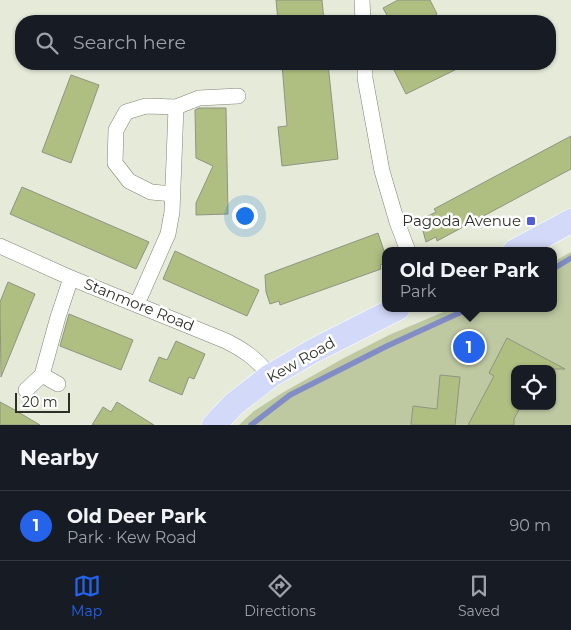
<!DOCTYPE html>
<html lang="en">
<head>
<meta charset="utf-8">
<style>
  :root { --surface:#171b24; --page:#242831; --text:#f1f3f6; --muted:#9ea1a6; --line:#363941; --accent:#2563eb }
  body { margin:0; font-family:Montserrat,sans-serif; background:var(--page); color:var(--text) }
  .controls { position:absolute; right:15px; bottom:15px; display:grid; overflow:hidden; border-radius:10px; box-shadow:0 1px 4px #0004 }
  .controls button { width:45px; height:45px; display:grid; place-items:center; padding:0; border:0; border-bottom:1px solid var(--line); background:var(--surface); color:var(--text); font:25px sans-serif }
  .scale { position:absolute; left:15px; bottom:12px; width:55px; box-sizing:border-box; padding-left:5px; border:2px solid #2d2f28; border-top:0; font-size:14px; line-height:18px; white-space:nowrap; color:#2d2f28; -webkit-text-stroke:4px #fff; paint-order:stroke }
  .you { position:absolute; left:244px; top:215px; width:18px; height:18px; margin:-12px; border:4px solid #fff; border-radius:50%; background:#1a73e8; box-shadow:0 0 0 8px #1a73e833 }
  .badge { display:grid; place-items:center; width:32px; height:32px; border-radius:50%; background:var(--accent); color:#fff; font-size:16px; font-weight:700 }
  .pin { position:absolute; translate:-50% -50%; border:2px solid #fff; box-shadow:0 1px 5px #0006 }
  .popup { position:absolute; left:382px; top:247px; width:175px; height:65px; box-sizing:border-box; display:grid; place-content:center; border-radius:10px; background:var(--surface); filter:drop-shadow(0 1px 4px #0005); font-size:16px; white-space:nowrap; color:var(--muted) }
  .popup b { font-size:19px; color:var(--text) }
  .popup::after { content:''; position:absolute; left:50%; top:100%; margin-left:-10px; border:10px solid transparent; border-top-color:var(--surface) }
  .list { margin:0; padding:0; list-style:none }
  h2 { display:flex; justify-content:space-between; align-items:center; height:65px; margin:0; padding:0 20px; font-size:21px }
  h2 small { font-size:16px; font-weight:400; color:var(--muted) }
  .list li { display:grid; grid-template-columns:32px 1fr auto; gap:15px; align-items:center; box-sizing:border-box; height:70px; padding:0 20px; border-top:1px solid var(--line) }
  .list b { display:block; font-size:19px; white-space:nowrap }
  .list p { margin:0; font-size:16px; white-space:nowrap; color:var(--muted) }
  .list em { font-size:16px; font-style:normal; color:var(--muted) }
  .icon { flex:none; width:28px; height:28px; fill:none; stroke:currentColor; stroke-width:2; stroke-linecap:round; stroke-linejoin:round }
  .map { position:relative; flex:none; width:571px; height:425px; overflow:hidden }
  .search { position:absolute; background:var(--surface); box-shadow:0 1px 4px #0004; left:15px; right:15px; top:15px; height:55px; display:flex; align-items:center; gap:12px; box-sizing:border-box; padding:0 18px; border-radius:20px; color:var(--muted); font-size:19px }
  .sheet { height:135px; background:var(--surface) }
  nav { display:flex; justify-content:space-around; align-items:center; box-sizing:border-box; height:70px; border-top:1px solid var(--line); background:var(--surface); font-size:14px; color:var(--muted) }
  nav a { display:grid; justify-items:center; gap:2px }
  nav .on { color:var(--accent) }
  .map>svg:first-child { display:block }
  .green { fill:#bec9a2; fill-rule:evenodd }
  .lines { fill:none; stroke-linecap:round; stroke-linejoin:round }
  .stream { stroke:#818dc4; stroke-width:5.5 }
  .building { fill:#afbf81; stroke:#8f9482 }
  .street-casing { stroke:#818575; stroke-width:16 }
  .primary-casing { stroke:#fff; stroke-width:25 }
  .street { stroke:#fff; stroke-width:15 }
  .primary { stroke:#d2d9f9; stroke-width:24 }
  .poi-dot { fill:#525dd3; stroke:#fff; stroke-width:2 }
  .labels { text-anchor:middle; stroke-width:5; stroke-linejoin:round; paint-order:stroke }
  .poi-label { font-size:15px; fill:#2d2f28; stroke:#fff; text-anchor:end }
  .street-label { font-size:15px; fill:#2d2f28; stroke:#fff }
</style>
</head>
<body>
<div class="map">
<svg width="571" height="425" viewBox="0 0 571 425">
  <rect width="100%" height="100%" fill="#e5ebd8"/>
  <path class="green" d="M 571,252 L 571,425 L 239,425 L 254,411 L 282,393 L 344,358 L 389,335 L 453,308 L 553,308 L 553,262 ZM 515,369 L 552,369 L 552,406 L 515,406 Z"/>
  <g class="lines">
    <path class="stream" d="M 553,269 L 571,258
      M 251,425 L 290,395 L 387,346 L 470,308"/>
  </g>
  <path class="building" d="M 276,0 L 322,0 L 324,21 L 278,21 Z
    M 398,0 L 430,0 L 437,14 L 424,21 L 390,21 L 383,8 Z
    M 282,64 L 328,64 L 338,159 L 282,166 L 278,127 L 287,126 Z
    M 391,64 L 467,64 L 406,94 Z
    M 71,75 L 99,85 L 71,163 L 42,152 Z
    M 199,108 L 226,108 L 228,214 L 196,215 L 196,203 L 213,166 L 196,158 L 195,110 Z
    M 571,136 L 571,169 L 437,241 L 436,237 L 426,242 L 420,220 L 436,212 L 434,209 Z
    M 22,187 L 149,242 L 136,269 L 10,214 Z
    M 378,233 L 385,254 L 385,263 L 380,265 L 381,269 L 280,305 L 279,301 L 270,304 L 266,292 L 265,275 Z
    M 175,251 L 259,290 L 247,316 L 163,279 Z
    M 8,282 L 35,294 L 1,377 L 0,302 Z
    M 69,314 L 133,340 L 121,370 L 60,346 Z
    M 507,338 L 565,369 L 515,369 L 515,406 L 521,406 L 514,419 L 514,425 L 468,425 L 494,376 L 489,373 Z
    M 176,341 L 205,354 L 194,379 L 189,377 L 182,395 L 149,381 L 159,357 L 167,360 Z
    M 440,375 L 460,377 L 455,425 L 411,425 L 413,406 L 437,409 Z
    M 0,402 L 13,409 L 40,425 L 0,425 Z
    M 117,402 L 154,425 L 92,425 L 103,407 L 111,412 Z"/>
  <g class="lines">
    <g class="street-casing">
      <path id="street" d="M 362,0 L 363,21
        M 365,64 L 365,78 L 382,171 L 397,222 L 408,251
        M 173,194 L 151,192 L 129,181 L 115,163 L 116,130 L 126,112 L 146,106 L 176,107 L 199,98 L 238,96
        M 0,246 L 71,278 L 226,341 C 244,350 257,359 270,376
        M 137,304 L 168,234 L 172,212 L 176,107
        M 42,375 L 58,384
        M 26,390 L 42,375 L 58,317 L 71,278"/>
    </g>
    <g class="primary-casing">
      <path id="primary" d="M 515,251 L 571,221
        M 214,425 L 234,404 L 270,376 L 313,351 L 398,308"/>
    </g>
    <use href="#street" class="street"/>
    <use href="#primary" class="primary"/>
  </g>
  <rect class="poi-dot" x="526" y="216" width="10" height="10" rx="2.5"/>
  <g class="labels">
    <g class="poi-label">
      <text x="521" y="226">Pagoda Avenue</text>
    </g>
    <g class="street-label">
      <text transform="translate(139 305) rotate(22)" y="5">Stanmore Road</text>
      <text transform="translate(301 360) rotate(-30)" y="5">Kew Road</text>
    </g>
  </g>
</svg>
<div class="controls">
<button><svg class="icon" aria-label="locate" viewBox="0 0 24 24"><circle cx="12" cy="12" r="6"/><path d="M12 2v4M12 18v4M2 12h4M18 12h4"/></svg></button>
</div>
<div class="scale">20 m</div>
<div class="you"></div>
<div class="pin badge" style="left:469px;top:347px">1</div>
<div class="popup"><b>Old Deer Park</b>Park</div>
<div class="search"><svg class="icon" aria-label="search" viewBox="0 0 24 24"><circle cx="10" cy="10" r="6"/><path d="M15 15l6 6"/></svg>Search here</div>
</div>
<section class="sheet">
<h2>Nearby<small></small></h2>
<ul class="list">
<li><span class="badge">1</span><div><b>Old Deer Park</b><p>Park · Kew Road</p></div><em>90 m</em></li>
</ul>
</section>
<nav>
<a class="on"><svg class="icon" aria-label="map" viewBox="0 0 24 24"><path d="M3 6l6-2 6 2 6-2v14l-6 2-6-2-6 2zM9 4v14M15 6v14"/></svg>Map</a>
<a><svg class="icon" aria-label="directions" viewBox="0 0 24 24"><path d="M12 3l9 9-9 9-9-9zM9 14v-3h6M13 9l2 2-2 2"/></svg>Directions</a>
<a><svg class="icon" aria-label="saved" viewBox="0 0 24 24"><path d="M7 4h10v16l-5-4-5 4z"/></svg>Saved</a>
</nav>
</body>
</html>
